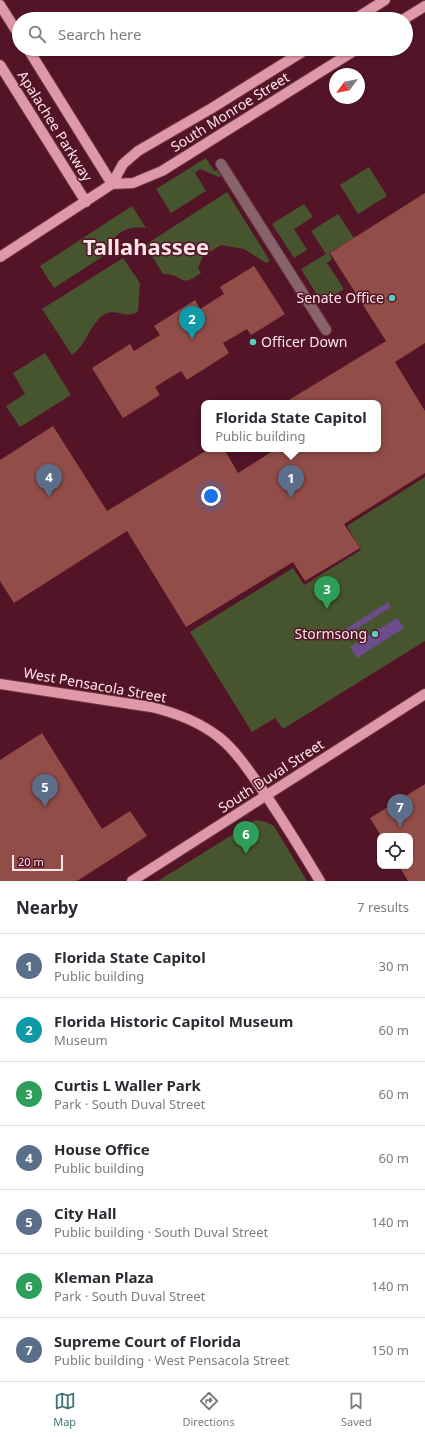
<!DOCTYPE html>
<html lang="en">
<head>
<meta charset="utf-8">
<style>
  :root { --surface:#fff; --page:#f2f2f3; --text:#2b2b33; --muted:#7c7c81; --line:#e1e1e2; --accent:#3f7473 }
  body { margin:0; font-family:"Noto Sans",sans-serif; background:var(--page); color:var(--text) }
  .controls { position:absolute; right:12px; bottom:12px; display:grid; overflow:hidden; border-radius:8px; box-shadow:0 1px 3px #0004 }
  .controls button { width:36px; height:36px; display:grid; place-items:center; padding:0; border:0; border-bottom:1px solid var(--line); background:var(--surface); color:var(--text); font:20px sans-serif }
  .compass { position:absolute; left:329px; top:68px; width:36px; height:36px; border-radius:50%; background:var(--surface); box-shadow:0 1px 3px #0004; rotate:238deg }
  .scale { position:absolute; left:12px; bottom:10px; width:51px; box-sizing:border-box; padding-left:4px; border:2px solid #fde4e8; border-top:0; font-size:11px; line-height:14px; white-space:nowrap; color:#fde4e8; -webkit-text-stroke:3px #531428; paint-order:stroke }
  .you { position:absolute; left:211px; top:496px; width:14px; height:14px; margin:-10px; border:3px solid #fff; border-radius:50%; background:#1a73e8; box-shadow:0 0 0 6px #1a73e833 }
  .badge { display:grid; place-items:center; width:26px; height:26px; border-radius:50%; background:var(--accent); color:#fff; font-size:13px; font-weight:700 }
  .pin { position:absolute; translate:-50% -33px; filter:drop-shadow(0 1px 2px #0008) }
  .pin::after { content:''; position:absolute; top:21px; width:14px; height:12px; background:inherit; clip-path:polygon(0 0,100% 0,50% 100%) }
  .popup { position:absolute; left:201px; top:400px; width:180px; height:52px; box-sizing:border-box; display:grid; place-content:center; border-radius:8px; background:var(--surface); filter:drop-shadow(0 1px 3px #0005); font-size:13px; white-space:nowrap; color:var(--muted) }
  .popup b { font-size:15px; color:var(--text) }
  .popup::after { content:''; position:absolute; left:50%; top:100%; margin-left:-8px; border:8px solid transparent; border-top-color:var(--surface) }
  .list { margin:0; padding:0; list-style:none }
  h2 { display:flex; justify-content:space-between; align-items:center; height:52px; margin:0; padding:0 16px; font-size:17px }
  h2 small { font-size:13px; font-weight:400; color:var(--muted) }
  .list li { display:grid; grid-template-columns:26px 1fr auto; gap:12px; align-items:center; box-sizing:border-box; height:64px; padding:0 16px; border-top:1px solid var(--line) }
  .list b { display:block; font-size:15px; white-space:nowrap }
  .list p { margin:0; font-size:13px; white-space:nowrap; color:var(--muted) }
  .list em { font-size:13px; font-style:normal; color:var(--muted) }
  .icon { flex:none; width:22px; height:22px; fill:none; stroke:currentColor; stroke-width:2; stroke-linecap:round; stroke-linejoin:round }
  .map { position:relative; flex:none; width:425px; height:881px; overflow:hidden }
  .search { position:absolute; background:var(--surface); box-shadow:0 1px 3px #0004; left:12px; right:12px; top:12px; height:44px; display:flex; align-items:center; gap:10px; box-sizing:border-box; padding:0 14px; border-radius:22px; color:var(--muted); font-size:15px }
  .sheet { height:500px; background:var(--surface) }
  nav { display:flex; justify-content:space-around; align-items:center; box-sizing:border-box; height:56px; border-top:1px solid var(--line); background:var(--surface); font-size:11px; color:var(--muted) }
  nav a { display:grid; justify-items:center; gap:2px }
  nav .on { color:var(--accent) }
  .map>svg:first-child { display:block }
  .green { fill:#47552e }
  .water { fill:#6c4d8c }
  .building { fill:#924d48 }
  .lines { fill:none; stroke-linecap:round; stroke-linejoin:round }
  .minor-casing { stroke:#6e3547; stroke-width:12 }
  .major-casing { stroke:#6e3547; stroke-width:12 }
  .minor { stroke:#87646b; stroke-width:10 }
  .major { stroke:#df98a7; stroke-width:10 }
  .poi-dot { fill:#57cec1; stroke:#531428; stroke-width:1.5 }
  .labels { text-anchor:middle; stroke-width:3; stroke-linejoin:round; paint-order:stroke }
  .street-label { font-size:14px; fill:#fde4e8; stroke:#531428 }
  .poi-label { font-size:14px; fill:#fde4e8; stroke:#531428; text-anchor:end }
  .town-label { font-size:22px; font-weight:bold; fill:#fde4e8; stroke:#531428 }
</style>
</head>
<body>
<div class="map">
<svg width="425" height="881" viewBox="0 0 425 881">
  <rect width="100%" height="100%" fill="#531428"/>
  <path class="green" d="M 206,158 L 214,171 L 217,170 L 221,176 L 219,177 L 200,169 L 195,173 L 206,191 L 171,213 L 156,189 Z
    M 369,167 L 387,196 L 358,214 L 340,185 Z
    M 227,192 L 270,261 L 266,263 L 244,249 L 221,245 L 203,256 L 198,268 L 201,273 C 178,290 184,273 163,274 L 145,245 Z
    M 304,204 L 313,217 L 294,229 L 307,250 L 294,258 L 272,224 Z
    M 132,206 L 146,228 C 129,226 112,231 111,251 L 54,288 L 40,266 Z
    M 338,214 L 354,238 L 329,253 L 332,259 L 327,263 L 344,289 L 322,303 L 301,269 L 326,254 L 311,231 Z
    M 123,258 L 140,283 L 138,311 C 128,320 116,308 105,314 C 89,324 87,345 72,355 L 42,309 Z
    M 45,353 L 71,395 L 20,427 L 6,406 L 25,394 L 13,373 Z
    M 425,477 L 425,641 L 283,729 L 275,718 L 252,732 L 190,632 L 293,568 L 304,585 L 361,550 L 347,526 Z
    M 256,820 L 266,822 L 274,826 L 307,881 L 158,881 Z"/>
  <path class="water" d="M 388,602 L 391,607 L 344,637 L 341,632 Z
    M 397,618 L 404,628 L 357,658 L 350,647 Z"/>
  <path class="building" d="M 425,193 L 425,343 L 395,362 L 425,411 L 425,473 L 344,524 L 360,548 L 305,581 L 293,562 L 186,627 L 127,531 L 14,603 L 0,581 L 0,460 L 53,426 L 107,511 L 209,449 L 224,449 L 238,473 L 276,449 L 378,449 L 378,403 L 284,403 L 386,341 L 330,253 Z
    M 254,266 L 285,314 L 251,335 L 247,329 L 223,343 L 229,353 L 187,380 L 181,371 L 155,387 L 160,395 L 123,418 L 92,368 L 130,344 L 134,351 L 160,335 L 154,326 L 195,300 L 200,309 L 224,294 L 220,287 Z
    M 42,733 L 102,829 L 130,811 L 147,836 L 77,881 L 0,881 L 0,760 Z
    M 425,784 L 425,881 L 408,881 L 399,866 L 410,866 L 410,836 L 381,836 L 370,818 Z"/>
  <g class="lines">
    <g class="minor-casing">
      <path id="minor" d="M 221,164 L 326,330"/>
    </g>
    <g class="major-casing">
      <path id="major" d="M 0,5 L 19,35
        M 355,19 L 385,0
        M 404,19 L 425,6
        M 28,49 L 112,184
        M 0,65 L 86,202
        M 112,184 L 133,183 L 162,171 L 357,49
        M 0,257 L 112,184 L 123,164 L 138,151 L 212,108 L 307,49
        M 0,684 L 151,707 C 177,713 200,722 220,738 C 237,752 249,771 261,788 C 282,818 301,850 320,881
        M 132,881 L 425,694"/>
    </g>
    <use href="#minor" class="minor"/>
    <use href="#major" class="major"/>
  </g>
  <g class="poi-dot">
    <circle cx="392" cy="298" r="4"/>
    <circle cx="253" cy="342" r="4"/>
    <circle cx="375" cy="634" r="4"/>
  </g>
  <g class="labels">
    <g class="street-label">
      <text transform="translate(230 112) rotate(-32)" y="5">South Monroe Street</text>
      <text transform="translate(55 126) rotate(58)" y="5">Apalachee Parkway</text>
      <text transform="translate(95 685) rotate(10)" y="5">West Pensacola Street</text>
      <text transform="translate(271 776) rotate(-33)" y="5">South Duval Street</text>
    </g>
    <g class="poi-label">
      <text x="384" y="303">Senate Office</text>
      <text x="261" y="347" text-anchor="start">Officer Down</text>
      <text x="367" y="639">Stormsong</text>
    </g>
    <g class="town-label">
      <text x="146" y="255">Tallahassee</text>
    </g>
  </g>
</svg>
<div class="controls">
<button><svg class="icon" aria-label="locate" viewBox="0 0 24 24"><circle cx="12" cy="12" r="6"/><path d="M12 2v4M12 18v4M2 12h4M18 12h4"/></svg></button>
</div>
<svg class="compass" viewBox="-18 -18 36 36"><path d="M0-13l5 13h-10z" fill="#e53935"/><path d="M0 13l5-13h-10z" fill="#7c7c81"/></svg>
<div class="scale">20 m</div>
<div class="you"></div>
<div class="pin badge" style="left:291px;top:498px;background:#5c6f8a">1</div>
<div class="popup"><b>Florida State Capitol</b>Public building</div>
<div class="pin badge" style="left:192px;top:339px;background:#0f9aa8">2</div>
<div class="pin badge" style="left:327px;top:609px;background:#2e9e5b">3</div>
<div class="pin badge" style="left:49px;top:497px;background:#5c6f8a">4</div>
<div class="pin badge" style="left:45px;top:807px;background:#5c6f8a">5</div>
<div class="pin badge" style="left:246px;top:854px;background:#2e9e5b">6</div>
<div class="pin badge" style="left:400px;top:827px;background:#5c6f8a">7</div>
<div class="search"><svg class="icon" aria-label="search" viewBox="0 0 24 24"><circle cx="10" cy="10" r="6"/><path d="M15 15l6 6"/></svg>Search here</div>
</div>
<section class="sheet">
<h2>Nearby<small>7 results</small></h2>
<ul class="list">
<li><span class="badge" style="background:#5c6f8a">1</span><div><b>Florida State Capitol</b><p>Public building</p></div><em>30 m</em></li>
<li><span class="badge" style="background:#0f9aa8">2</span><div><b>Florida Historic Capitol Museum</b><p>Museum</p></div><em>60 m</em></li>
<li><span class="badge" style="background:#2e9e5b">3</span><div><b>Curtis L Waller Park</b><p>Park · South Duval Street</p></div><em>60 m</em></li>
<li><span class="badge" style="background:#5c6f8a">4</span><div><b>House Office</b><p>Public building</p></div><em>60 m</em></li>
<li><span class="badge" style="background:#5c6f8a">5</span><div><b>City Hall</b><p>Public building · South Duval Street</p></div><em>140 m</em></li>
<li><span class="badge" style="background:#2e9e5b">6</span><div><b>Kleman Plaza</b><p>Park · South Duval Street</p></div><em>140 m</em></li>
<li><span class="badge" style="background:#5c6f8a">7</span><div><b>Supreme Court of Florida</b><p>Public building · West Pensacola Street</p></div><em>150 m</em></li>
</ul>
</section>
<nav>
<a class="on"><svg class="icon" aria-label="map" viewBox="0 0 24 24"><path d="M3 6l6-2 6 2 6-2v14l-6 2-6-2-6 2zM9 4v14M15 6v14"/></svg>Map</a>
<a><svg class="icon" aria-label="directions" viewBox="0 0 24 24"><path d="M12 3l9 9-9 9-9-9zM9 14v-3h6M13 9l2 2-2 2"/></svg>Directions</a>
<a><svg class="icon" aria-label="saved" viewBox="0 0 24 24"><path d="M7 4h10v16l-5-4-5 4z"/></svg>Saved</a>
</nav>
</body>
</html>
